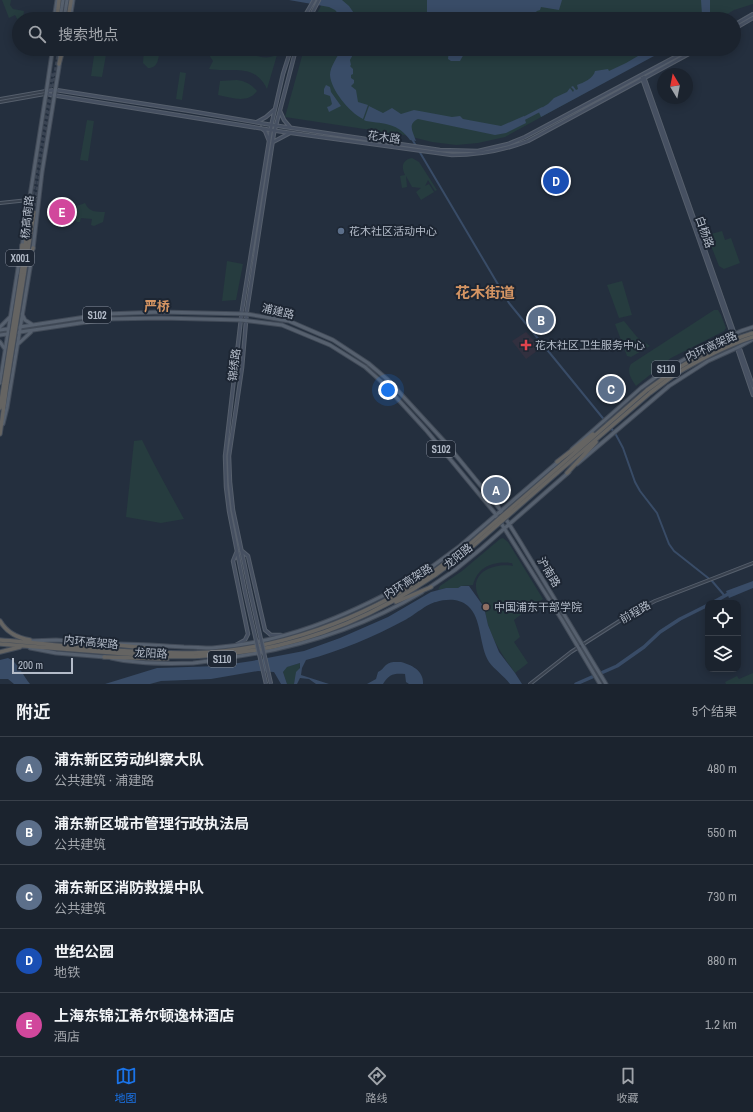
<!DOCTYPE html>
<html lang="zh">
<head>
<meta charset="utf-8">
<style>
  :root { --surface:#1b232e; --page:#242b36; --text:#f1f3f6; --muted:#a0a4aa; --line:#39404a; --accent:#1a73e8 }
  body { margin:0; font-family:"Archivo Narrow","Noto Sans SC",sans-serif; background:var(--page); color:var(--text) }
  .controls { position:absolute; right:12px; bottom:12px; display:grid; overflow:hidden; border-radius:8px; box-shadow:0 2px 10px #0003 }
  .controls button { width:36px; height:36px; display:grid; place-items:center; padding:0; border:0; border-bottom:1px solid var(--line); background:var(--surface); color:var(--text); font:20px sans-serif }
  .compass { position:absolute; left:657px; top:68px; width:36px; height:36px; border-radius:50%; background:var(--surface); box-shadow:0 2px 10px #0003; rotate:350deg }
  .scale { position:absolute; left:12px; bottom:10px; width:61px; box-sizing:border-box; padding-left:4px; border:2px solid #b4bcc9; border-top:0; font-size:11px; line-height:14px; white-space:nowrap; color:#b4bcc9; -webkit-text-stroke:3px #1d2633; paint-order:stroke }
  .you { position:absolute; left:388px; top:390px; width:14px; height:14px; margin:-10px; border:3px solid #fff; border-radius:50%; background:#1a73e8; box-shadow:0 0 0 6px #1a73e833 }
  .badge { display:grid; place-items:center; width:26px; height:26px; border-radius:50%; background:var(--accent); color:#fff; font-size:13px; font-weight:700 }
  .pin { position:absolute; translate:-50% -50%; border:2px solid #fff; box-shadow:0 1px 4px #0006 }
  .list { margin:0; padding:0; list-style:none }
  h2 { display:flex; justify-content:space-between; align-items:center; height:52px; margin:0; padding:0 16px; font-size:17px }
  h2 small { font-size:13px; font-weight:400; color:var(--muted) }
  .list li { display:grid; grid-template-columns:26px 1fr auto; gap:12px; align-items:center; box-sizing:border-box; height:64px; padding:0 16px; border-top:1px solid var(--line) }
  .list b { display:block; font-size:15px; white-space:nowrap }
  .list p { margin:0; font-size:13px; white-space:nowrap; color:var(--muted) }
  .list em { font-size:13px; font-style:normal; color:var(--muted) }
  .icon { flex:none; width:22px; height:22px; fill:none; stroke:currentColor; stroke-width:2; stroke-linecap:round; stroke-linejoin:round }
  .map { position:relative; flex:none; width:753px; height:684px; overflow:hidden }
  .search { position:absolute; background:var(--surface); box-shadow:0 2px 10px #0003; left:12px; right:12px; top:12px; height:44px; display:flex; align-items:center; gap:10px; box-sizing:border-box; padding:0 14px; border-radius:22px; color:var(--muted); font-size:15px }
  .sheet { height:372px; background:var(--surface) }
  nav { display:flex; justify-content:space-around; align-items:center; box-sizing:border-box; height:56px; border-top:1px solid var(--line); background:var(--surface); font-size:11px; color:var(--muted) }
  nav a { display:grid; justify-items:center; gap:2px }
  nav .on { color:var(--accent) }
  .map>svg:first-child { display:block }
  .medical { fill:#32303f }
  .green { fill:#263c3f }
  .water { fill:#394c67 }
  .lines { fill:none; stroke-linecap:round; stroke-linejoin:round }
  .canal { stroke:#394c67; stroke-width:2 }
  .river { stroke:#394c67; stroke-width:3.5 }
  .trunk-tunnel { stroke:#3a4453; stroke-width:3.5; stroke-dasharray:3.5 2; stroke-linecap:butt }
  .tertiary-casing { stroke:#565f6c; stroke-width:4 }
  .secondary-casing { stroke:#565f6c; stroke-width:4.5 }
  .primary-casing { stroke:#414a57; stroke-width:5 }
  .trunk-casing { stroke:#434c59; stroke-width:5.5 }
  .tertiary { stroke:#38414e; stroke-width:2 }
  .secondary { stroke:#465061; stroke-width:2.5 }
  .primary { stroke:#56606e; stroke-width:3 }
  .trunk { stroke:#656462; stroke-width:3.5 }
  .secondary-bridge-casing { stroke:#565f6c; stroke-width:4.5; stroke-linecap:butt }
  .trunk-bridge-casing { stroke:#434c59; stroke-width:5.5; stroke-linecap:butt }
  .secondary-bridge { stroke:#465061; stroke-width:2.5 }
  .trunk-bridge { stroke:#656462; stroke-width:3.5 }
  .service-dot { fill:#5c6f8a; stroke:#1d2633; stroke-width:1.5 }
  .health-dot { fill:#e0444e; stroke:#1d2633; stroke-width:1.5 }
  .education-dot { fill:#8d6e63; stroke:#1d2633; stroke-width:1.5 }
  .labels { text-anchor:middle; stroke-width:4; stroke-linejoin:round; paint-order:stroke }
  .shield { fill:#1d2633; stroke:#878f9c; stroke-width:1 }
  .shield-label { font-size:10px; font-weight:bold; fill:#b4bcc9 }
  .street-label { font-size:11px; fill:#b4bcc9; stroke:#1d2633 }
  .poi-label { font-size:11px; fill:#b4bcc9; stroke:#1d2633; text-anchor:start }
  .quarter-label { font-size:13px; font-weight:bold; fill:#d59563; stroke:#1d2633 }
  .district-label { font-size:15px; font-weight:bold; fill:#d59563; stroke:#1d2633 }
</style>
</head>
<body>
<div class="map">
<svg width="753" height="684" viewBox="0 0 753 684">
  <rect width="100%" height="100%" fill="#242f3e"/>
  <path class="medical" d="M 526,332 L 541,348 L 526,359 L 512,341 Z"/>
  <path class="green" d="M 2,0 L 11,0 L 10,5 L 13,9 L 24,11 L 23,19 L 19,19 L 19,22 L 15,15 L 9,18 Z
    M 324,0 L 753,0 L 753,4 L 734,10 L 719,19 L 314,19 Z
    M 95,49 L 107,49 L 102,77 L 91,76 Z
    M 144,49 L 160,49 C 158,58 159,68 148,68 L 143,63 Z
    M 210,49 L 222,50 L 224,55 C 231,54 237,53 243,53 C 258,54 262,61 277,55 L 267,89 C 254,62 232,73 209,69 L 213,61 L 209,55 Z
    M 304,49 L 665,49 L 505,137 L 478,143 L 456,145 L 432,142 L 404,135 L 285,117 Z
    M 180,72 L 186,73 L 182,100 L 176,99 Z
    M 237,80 C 245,81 251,84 257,91 C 248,104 232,98 218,95 L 220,81 Z
    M 87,120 L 94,121 L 88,161 L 80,160 Z
    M 412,158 L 419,162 L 437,190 L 435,191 L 428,180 L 425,186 L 429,184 L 434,192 L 421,200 L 416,192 L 421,188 L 412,187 L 406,176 L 407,187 L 402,188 L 400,176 L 405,175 C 401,167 402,160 412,158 Z
    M 85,203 C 89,212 96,212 105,212 L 103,222 L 94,226 L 91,225 L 92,219 L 81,218 L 80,222 L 77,222 L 72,218 L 74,207 Z
    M 722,231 L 725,240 L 731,238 L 740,263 L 724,269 L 719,266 L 708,238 L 711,234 Z
    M 227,261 L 243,264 L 236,300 L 222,301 Z
    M 622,281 L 632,315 L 619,318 L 607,285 Z
    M 714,310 L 718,310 L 721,315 L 726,328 L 724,331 L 671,358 L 636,386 C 632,380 626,372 631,364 Z
    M 624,321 L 637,337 L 650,346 L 631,357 L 627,356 L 615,324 Z
    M 142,440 C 155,467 170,493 184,519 L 161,523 L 126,517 L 134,441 Z
    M 503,538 L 508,542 L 543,599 L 527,610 L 514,620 L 520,637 L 514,642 L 528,663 L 515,673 C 503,656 495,645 488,625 C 486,619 486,613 484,607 C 481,601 476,594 476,587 C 475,569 499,563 513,566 L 512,563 C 494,561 478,566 473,585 L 461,586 L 458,588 L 446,588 L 438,590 L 440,586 L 462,571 L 500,539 Z
    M 300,663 C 301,670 295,676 294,684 L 287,684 L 283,672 L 286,667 Z
    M 753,673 L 753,684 L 726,684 L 725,682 L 737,676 L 739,679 Z"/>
  <path class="water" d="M 289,0 L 342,0 L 349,6 L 358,19 L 343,19 L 335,10 L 329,7 Z
    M 427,0 L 562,0 L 559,10 L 541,7 L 540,10 L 537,11 L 528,19 L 427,19 Z
    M 701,0 L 710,0 L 710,19 L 700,19 L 702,15 Z
    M 341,49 L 356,49 L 350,60 L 351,65 L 350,66 L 353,69 L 353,74 L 351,75 L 351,78 L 354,80 L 354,83 L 351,86 L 356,90 L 358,102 L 368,105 L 363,119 C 349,112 331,90 330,75 C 330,66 338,57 341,49 Z
    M 449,49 L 464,49 L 465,52 L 460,61 L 451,61 L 448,59 Z
    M 650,49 L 667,49 L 541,117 L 538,110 L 548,104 L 554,98 L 567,92 L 570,88 L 573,92 L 574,90 L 571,87 L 573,86 L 576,90 L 578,89 L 577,85 C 583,83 594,78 595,71 L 608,69 L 609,71 L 626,63 Z
    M 326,85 L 330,87 L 331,92 L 341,106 L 329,112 L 327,107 L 330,106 L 332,104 L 330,96 L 324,94 L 324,89 Z
    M 369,106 L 383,113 L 392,108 L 401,114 L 414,110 L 452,117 L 460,116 L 463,119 L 501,126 L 524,116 L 526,123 L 506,133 L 495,135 L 418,119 C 407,124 413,132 416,141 L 410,140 C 398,123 385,124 366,121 L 364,120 Z
    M 753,581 L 753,588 L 729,598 L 726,591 Z
    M 461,586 L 469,586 L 484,607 L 488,625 L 499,652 L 515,673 L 522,684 L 510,684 C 504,676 495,670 489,662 C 479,646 482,618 468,606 C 459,598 446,599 436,602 C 428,603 413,616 405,620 C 373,637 341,651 306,660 L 302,668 L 301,675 L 329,684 L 316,684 L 309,679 L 300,678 L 297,684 L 294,684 L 296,672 L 300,668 L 300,663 L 287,667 L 283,672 L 287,684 L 281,684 L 274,672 L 258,671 L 211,679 L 161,681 L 150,684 L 105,684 L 157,668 L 218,666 L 252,661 L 304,651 L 340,638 L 388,617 L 431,592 L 446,588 L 458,588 Z
    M 8,658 C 17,661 24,677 30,684 L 14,684 L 8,679 L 0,679 L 0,660 Z
    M 401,662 C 412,665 424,671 423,684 L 409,684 L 406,682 L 405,674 C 394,673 389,674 383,684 L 367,684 L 376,679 L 378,672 C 382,670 383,668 386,665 C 390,661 397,662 401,662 Z"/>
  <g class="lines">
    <path class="canal" d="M 412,139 L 509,303 L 615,433 L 623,448 L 635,482 L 640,491 L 657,513 L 669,544 L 674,551 L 712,581 L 724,595"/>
    <path class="river" d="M 521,120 L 542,109
      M 712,603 L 730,593
      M 576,684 L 617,666 L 644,647 L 660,632 L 680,619 L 708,605"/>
    <path class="trunk-tunnel" d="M 49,93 L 53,72
      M 30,211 L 48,99
      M 34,212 L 59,49"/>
    <g class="tertiary-casing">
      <path id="tertiary" d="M 0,99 L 46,91
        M 0,102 L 45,94
        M 0,203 L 38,199
        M 530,684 L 571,652 L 632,613 L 655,601 L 753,563"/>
    </g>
    <g class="secondary-casing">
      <path id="secondary" d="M 303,19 L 314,0
        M 309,19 L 319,0
        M 734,25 L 753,14
        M 734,29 L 753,18
        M 644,77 L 753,386
        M 642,78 L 733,336
        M 47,91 L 56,90 L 190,111 L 272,125 L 440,150 L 478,151 L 508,144 L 525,137 L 690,49
        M 46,94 L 277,131 L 452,155 C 479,155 502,151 528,141 L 698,49
        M 280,111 L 284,120 L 290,127
        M 257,122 L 266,117 L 274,110
        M 261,128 L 265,131 L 269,141
        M 273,142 L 290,133
        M 735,342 L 753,395
        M 241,550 L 248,556 L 265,630 L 271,635 L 281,635
        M 250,591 L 233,510 L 230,482 L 229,456 L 242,368 L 247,310 L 274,133 L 296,49
        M 245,592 L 229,511 L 226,487 L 225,456 L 242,310 L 272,122 L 283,74 L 291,49
        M 236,645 L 245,640 L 248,634 L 233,561 L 237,551"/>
    </g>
    <g class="primary-casing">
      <path id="primary" d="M 54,19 L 57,0
        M 60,19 L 63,0
        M 64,19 L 67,0
        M 70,19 L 73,0
        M 22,247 L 46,94 L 52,53
        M 33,249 L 42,172 L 59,67 L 60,49
        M 22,314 L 25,320 L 33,325
        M 0,327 L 10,317
        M 0,330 L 105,314 L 161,312 L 247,314 L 289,321 L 333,340 L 368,363 L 388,380 L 445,442 L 499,508 L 519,540 L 606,684
        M 0,335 L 107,319 L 161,318 L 241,320 L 282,325 L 330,345 L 365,367 L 384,384 L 426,430 L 494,512 L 562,620 L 600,684
        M 0,342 L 5,349
        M 18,344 L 31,332
        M 0,383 L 20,256
        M 3,424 L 7,408 L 32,256
        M 572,449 L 641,388 L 667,369 L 712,344 L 741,331 L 753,327
        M 577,464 L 669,386 L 708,361 L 739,347 L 753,339
        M 422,574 L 460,546 L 559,461
        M 430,587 L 455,570 L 482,548 L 569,472
        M 29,641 L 56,640 L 109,644
        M 120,644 C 142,644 163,646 184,647 C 193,647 203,648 212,648 C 283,643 345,617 407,583
        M 30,648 L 56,653 L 105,657
        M 111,658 C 137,664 166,664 193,663 C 204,662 215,660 226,658 C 295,649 362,628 422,592"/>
    </g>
    <g class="trunk-casing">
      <path id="trunk" d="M 57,19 L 59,0
        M 68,19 L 71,1
        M 51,54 L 53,49
        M 59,64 L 63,49
        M 21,258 L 22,245
        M 28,263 L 33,248
        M 21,275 L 30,211
        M 24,275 L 34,212
        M 0,408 L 4,383
        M 0,434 L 7,383
        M 557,462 L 593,434
        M 555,470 L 647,390 L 672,372
        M 557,473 L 650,393 L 674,375
        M 567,473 L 596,442
        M 393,594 L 423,574
        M 396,602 L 431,587
        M 0,621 C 7,633 17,638 30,640
        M 0,640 C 64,645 129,654 193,653 C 278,651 363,619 433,572
        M 0,644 C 38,647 77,650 115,653 C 144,655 174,658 203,656 C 287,652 366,622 435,575
        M 108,644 L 164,650
        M 0,652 L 20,647
        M 104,657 L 167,659"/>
    </g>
    <use href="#tertiary" class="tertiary"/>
    <use href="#secondary" class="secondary"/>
    <use href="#primary" class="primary"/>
    <use href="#trunk" class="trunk"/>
    <g class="secondary-bridge-casing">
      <path id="secondary-bridge" d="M 250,591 L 271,684
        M 245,592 L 266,684"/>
    </g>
    <g class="trunk-bridge-casing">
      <path id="trunk-bridge" d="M 672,372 C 697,356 724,342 753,333
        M 674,375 C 699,360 725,346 753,337
        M 4,383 L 21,275
        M 7,383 L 24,275
        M 433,572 L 463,550 L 555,470
        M 435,575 L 465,553 L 557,473"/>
    </g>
    <use href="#secondary-bridge" class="secondary-bridge"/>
    <use href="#trunk-bridge" class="trunk-bridge"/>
  </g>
  <circle class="service-dot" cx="341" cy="231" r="4"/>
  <path class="health-dot" d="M524 339h4v4h4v4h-4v4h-4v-4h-4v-4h4z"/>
  <circle class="education-dot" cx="486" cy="607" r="4"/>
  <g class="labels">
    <g class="shield">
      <rect x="6" y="250" width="28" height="16" rx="3"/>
      <rect x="83" y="307" width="28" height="16" rx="3"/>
      <rect x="652" y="361" width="28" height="16" rx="3"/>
      <rect x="427" y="441" width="28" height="16" rx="3"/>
      <rect x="208" y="651" width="28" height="16" rx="3"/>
    </g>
    <g class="shield-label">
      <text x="20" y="262">X001</text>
      <text x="97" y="319">S102</text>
      <text x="666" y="373">S110</text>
      <text x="441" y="453">S102</text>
      <text x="222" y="663">S110</text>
    </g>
    <g class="street-label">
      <text transform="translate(384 137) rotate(8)" y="4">花木路</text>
      <text transform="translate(27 217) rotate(-84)" y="4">杨高南路</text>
      <text transform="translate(705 232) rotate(70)" y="4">白杨路</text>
      <text transform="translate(278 311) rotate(13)" y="4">浦建路</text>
      <text transform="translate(711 346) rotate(-25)" y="4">内环高架路</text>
      <text transform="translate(234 365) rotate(-83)" y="4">锦绣路</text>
      <text transform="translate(458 556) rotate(-39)" y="4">龙阳路</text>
      <text transform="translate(549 572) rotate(59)" y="4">沪南路</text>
      <text transform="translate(408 581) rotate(-32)" y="4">内环高架路</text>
      <text transform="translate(635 612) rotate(-29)" y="4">前程路</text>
      <text transform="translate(91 642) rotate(5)" y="4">内环高架路</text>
      <text transform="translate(151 653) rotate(3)" y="4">龙阳路</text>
    </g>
    <g class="poi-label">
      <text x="349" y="235">花木社区活动中心</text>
      <text x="535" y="349">花木社区卫生服务中心</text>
      <text x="494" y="611">中国浦东干部学院</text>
    </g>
    <g class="quarter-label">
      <text x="157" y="311">严桥</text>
    </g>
    <g class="district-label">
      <text x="485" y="298">花木街道</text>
    </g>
  </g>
</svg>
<div class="controls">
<button><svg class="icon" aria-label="locate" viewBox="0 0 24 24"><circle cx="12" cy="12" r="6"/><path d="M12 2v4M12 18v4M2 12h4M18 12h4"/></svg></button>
<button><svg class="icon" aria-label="layers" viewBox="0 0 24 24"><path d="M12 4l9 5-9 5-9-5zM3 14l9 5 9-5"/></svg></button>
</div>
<svg class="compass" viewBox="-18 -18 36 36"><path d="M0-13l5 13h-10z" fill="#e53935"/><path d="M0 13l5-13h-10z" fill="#a0a4aa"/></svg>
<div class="scale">200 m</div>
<div class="you"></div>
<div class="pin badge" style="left:496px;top:490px;background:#5c6f8a">A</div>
<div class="pin badge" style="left:541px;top:320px;background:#5c6f8a">B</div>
<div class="pin badge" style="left:611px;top:389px;background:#5c6f8a">C</div>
<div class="pin badge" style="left:556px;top:181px;background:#1a4fb4">D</div>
<div class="pin badge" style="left:62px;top:212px;background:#d1479c">E</div>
<div class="search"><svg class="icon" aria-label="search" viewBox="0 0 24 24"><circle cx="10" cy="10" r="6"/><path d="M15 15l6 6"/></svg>搜索地点</div>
</div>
<section class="sheet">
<h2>附近<small>5个结果</small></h2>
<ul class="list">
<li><span class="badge" style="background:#5c6f8a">A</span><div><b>浦东新区劳动纠察大队</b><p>公共建筑 · 浦建路</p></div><em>480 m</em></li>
<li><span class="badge" style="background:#5c6f8a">B</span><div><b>浦东新区城市管理行政执法局</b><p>公共建筑</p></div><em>550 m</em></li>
<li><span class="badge" style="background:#5c6f8a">C</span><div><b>浦东新区消防救援中队</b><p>公共建筑</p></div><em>730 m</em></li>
<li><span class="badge" style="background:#1a4fb4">D</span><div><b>世纪公园</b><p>地铁</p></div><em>880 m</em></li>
<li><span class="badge" style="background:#d1479c">E</span><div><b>上海东锦江希尔顿逸林酒店</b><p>酒店</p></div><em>1.2 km</em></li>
</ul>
</section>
<nav>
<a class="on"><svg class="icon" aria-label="map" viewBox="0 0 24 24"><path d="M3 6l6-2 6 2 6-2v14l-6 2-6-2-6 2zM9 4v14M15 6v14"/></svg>地图</a>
<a><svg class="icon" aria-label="directions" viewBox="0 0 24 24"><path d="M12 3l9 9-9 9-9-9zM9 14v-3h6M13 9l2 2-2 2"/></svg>路线</a>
<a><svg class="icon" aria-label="saved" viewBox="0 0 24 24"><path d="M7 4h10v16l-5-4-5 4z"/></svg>收藏</a>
</nav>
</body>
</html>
